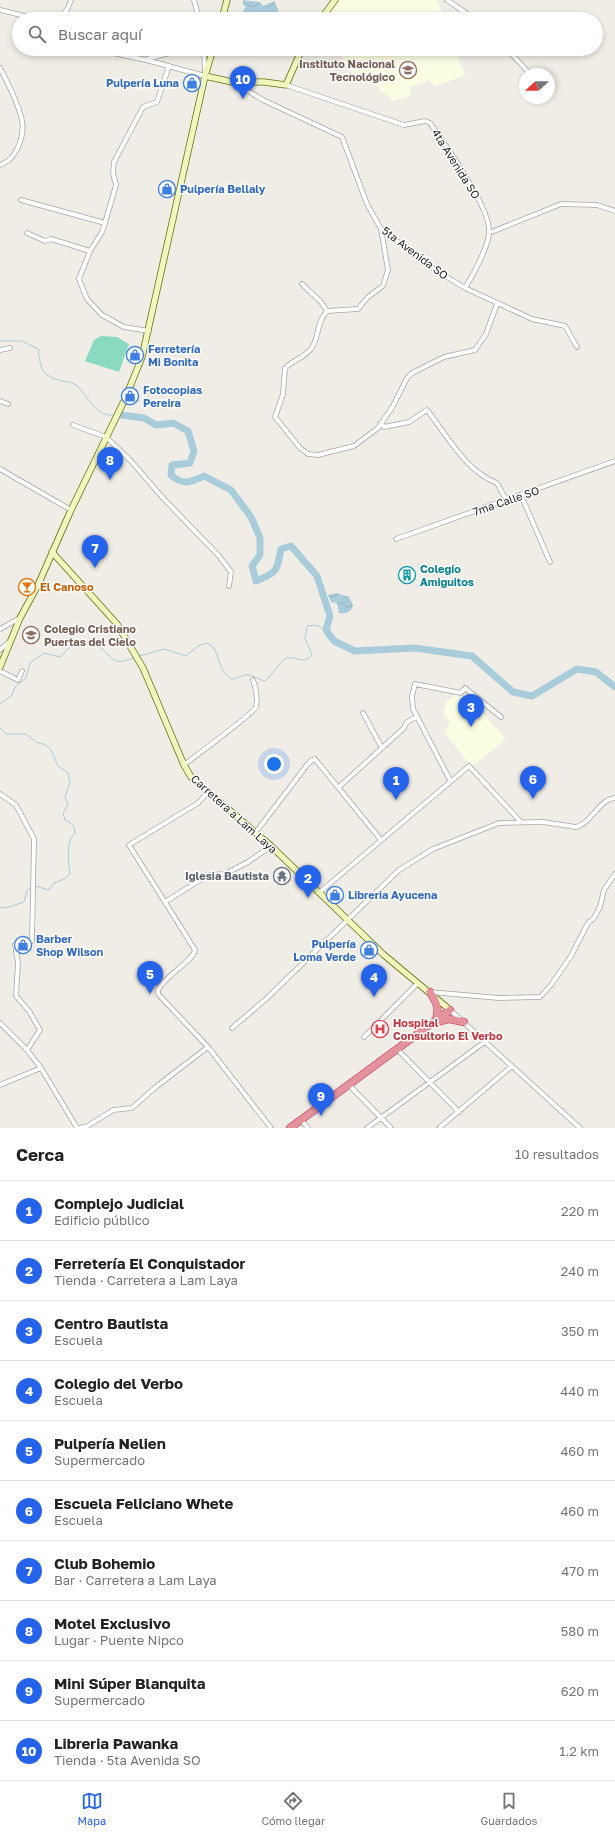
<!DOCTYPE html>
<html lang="es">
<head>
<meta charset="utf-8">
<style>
  :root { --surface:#fff; --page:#f6f6f6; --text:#222; --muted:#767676; --line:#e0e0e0; --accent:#2563eb }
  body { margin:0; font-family:"Golos Text",sans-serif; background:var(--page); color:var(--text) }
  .compass { position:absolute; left:519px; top:68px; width:36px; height:36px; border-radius:50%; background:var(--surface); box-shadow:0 2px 6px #0003; rotate:249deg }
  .you { position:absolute; left:274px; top:764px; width:14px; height:14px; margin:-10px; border:3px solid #fff; border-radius:50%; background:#1a73e8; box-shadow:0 0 0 6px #1a73e833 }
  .badge { display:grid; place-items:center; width:26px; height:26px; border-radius:50%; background:var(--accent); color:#fff; font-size:13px; font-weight:700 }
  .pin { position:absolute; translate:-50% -33px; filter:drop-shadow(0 1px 2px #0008) }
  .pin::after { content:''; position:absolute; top:21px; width:14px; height:12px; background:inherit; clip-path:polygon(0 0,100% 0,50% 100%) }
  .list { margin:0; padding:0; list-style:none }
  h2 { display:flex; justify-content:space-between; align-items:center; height:52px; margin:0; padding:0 16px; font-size:17px }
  h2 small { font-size:13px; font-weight:400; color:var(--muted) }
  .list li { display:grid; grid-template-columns:26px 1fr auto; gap:12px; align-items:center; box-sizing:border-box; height:60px; padding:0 16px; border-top:1px solid var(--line) }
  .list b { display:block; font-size:15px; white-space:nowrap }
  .list p { margin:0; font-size:13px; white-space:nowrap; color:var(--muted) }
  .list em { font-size:13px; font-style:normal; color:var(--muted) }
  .icon { flex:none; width:22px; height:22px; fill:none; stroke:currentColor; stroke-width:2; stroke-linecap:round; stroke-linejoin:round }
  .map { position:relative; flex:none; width:615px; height:1128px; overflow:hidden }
  .search { position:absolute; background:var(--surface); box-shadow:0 2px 6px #0003; left:12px; right:12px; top:12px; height:44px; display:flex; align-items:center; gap:10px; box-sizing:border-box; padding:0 14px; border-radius:22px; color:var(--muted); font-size:15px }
  .sheet { height:652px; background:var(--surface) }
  nav { display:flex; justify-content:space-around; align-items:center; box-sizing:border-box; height:56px; border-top:1px solid var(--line); background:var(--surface); font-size:11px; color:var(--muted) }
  nav a { display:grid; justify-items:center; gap:2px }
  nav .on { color:var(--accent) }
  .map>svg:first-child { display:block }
  .education { fill:#fbfde2 }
  .pitch { fill:#89dac0 }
  .water { fill:url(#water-waves) }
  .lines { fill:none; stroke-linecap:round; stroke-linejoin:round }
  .stream { stroke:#a9ccdb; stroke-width:1 }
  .river { stroke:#a9ccdb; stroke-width:7 }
  .street-casing { stroke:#a6a6a6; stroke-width:5.5 }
  .secondary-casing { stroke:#60720b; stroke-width:7 }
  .highway-casing { stroke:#d12f5c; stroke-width:8 }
  .street { stroke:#fff; stroke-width:4 }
  .secondary { stroke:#f0f6be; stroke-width:5.5 }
  .highway { stroke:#e2939c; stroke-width:7 }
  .labels { text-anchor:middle; stroke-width:3; stroke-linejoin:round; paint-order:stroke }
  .education-label { font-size:11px; font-weight:bold; fill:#785e54; stroke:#fff; text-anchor:end }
  .shop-label { font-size:11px; font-weight:bold; fill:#366cbe; stroke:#fff; text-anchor:start }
  .street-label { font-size:11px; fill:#1f1f1f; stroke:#fff }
  .culture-label { font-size:11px; font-weight:bold; fill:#0d838f; stroke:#fff; text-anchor:start }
  .food-label { font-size:11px; font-weight:bold; fill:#c56008; stroke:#fff; text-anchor:start }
  .worship-label { font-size:11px; font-weight:bold; fill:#5b616d; stroke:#fff; text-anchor:end }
  .health-label { font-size:11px; font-weight:bold; fill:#be3a42; stroke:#fff; text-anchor:start }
</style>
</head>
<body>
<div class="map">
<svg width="615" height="1128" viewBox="0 0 615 1128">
  <defs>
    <pattern id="water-waves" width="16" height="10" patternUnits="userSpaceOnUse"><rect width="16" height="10" fill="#a9ccdb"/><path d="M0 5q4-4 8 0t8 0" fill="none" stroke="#91afbc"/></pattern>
  </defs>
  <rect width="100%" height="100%" fill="#f0ede6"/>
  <path class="education" d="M 336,0 L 437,0 L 444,19 L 329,19 L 325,15 Z
    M 341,49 L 455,49 L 465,75 L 434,87 L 429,80 L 410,87 L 411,96 L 393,101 L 368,79 L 343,66 Z
    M 462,690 L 506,739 L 472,767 L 444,732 L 450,722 L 443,713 L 446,702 Z"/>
  <path class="pitch" d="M 101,336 L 117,337 L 129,344 L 119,372 L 85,361 L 94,340 Z"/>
  <path class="water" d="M 243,0 L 259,2 L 264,6 L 274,1 L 278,9 L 279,19 L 239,19 L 246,6 L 243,5 Z
    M 336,593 L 349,597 L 353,605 C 351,613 346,614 339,613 L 337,603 L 331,602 L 328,595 Z"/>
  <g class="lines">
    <path class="stream" d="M 0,341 L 22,341 L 38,349 C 39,356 40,368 45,373 C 56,383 69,380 76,385 C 88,395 95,417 113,415
      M 140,656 L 164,649 L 186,656 L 198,646 L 207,643 C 220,647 217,671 230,678 C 235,681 239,676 245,675 C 253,674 258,680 265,681 C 271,676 280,662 285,659 C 294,654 305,667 312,654 L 305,639 L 307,626 L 316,625 L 326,630
      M 0,704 L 12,695 L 15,687 L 26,678 L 30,663 L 44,653 L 60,657 L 74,643 L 97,645 C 114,656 109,667 134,658
      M 0,728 L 6,734 L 26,734 L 36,742 L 46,745 L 51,750 L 58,766 L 68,773 L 70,782 L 65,797 L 68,805 L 63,813 L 65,820 C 72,823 75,826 75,834 C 65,840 69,865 70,874 L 64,879 L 54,883 L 49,890 L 35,886
      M 0,907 L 6,908 L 24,902 L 27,891 L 32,887"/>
    <path class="river" d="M 121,415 L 144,418 L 156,425 L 173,423 L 188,431 L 194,451 L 190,463 L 172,465 L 171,475 C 183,486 191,482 204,476 L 231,490 L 251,517 L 260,538 L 260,555 L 252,566 L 256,581 C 277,573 277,571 281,549 L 291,546 L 317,576 L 330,616 L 326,630 L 334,641 L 355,651 L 414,648 L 472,656 L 513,692 L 532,696 L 577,669 L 596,672 L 615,687"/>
    <g class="street-casing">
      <path id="street" d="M 194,0 L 199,19
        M 447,0 L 475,19
        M 0,10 L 37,19
        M 60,19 L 68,8 L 71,0
        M 94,49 L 146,60 L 205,76 L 204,49
        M 507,49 L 530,74
        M 147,59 L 184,49
        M 0,68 C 8,83 16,99 21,116 C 26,133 18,159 0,165
        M 235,83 L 263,100 L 342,137 L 367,204 L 381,229 L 434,269 L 465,288 L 532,319 L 565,326 L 577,347
        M 286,85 L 404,125 L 425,121 L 430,123 C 445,144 491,208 489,232 C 489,246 472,277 465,288
        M 21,200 L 105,223
        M 27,233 L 45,241 L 51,239 L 90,251
        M 489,233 L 561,204 L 597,205 L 615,211
        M 302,284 L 321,302 L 327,311 L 358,309 L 368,297 L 383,286 L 388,270 L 381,229
        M 327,311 C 317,322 319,335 313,346 C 307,357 293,360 285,368 L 283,394 L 275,417 L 300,448 L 308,454 L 318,455 L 354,446 L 378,428 L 393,406 L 407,378 L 412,373 L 444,357 L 475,350 L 486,334 L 497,304
        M 149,331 L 124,327 L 102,315 L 87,299 L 79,279 L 90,251 L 102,232 L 105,223 L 116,185 L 113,173 L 114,162 L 143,107 L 157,102 L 169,66
        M 0,350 L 10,348
        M 0,401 L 8,404
        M 381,423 L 384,427 L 409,422 L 427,410 C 447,435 465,471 497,483 L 504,496 L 509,499
        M 73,425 L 106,437 L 131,461 L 162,497 L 219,556 L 231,572 L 229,586
        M 0,469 L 71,510
        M 521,495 L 550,562
        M 396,539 L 615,461
        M 0,629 L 20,618
        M 0,650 L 9,642
        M 0,671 L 18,680 L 22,671
        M 363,713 L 382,748
        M 184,765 C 194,757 254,713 256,707 C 258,698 256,689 253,680
        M 450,780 L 413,709 L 412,696 L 415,684 L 461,693 L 465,688 L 501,717
        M 339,787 L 404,728 L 406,723 L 417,716
        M 0,794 L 16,805 L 34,839 L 32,941 L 15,945 L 18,963 L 16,996 L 29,1011 L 40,1030 L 27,1050 L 41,1068 L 77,1128
        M 256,832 L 307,765 L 312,760 L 315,759 L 381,840
        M 320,892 L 469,766 L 520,821
        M 165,902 L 129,845 L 198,803 L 208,792
        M 430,992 L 499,998 L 540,997 L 551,985 L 571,956 L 588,923 L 594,918 L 600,907 L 604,890 L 615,874
        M 450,1010 L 580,1128
        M 0,1023 L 27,1050
        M 232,1028 L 266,999 L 399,870 L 433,849 L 499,823 L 543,822 L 576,827 C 592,823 599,799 615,798
        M 364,1037 L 418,983
        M 397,1049 L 459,1112
        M 0,1085 L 41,1068
        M 349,1085 L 391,1128
        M 301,1120 L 308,1128
        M 77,1128 L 86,1127 L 113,1110 L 132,1108 L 157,1086 L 208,1047
        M 271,1128 L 208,1047 L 158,994 L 158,990 C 165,976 194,960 195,950 L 165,902 L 208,875 L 225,874 L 248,862 L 271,846
        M 367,1128 L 486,1041
        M 439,1128 L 512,1066"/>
    </g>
    <g class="secondary-casing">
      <path id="secondary" d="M 222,19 L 227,0
        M 321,19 L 335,0
        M 205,76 L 232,82 L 264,82 L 286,85 L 302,49
        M 52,552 L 117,624 L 143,668 L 184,765 L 191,777 L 271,846 L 384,955 L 450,1010
        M 0,667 L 20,618 L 38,585 L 71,510 L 125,399 L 142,357 L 205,76 L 213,49"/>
    </g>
    <g class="highway-casing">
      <path id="highway" d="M 430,992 C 437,1003 440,1009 435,1022
        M 437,1022 L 449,1019 L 464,1022
        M 290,1128 L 450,1010"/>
    </g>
    <use href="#street" class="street"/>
    <use href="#secondary" class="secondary"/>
    <use href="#highway" class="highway"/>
  </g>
  <defs>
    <g id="university-ring" transform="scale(0.9)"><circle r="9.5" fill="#fff" stroke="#8d6e63" stroke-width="1.5"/><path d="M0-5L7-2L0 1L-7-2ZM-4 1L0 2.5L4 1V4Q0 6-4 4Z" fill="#8d6e63"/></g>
    <g id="shop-ring" transform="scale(0.9)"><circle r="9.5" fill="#fff" stroke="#3f7fe0" stroke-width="1.5"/><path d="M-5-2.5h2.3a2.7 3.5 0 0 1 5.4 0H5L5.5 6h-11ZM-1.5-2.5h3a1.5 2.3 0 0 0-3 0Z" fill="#3f7fe0"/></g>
    <g id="building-ring" transform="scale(0.9)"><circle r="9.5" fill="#fff" stroke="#0f9aa8" stroke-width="1.5"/><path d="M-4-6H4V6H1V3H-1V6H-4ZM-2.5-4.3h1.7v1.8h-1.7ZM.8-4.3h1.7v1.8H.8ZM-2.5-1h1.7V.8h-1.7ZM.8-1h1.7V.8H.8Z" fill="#0f9aa8"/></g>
    <g id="bar-ring" transform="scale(0.9)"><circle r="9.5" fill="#fff" stroke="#e8710a" stroke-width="1.5"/><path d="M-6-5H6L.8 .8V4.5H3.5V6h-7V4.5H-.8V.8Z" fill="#e8710a"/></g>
    <g id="school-ring" transform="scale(0.9)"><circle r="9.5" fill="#fff" stroke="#8d6e63" stroke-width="1.5"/><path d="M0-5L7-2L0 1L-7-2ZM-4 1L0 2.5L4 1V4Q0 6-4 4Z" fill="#8d6e63"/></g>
    <g id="temple-ring" transform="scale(0.9)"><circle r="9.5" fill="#fff" stroke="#6b7280" stroke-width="1.5"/><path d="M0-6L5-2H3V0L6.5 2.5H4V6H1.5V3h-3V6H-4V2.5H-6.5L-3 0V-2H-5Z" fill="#6b7280"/></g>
    <g id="hospital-ring" transform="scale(0.9)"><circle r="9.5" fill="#fff" stroke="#e0444e" stroke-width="1.5"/><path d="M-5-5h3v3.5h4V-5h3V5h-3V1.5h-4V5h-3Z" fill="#e0444e"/></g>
  </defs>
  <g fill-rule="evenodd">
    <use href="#university-ring" x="408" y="70"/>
    <use href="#shop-ring" x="192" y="83"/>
    <use href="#shop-ring" x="167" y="189"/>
    <use href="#shop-ring" x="135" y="355"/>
    <use href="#shop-ring" x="130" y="396"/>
    <use href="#building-ring" x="407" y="575"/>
    <use href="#bar-ring" x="27" y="587"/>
    <use href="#school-ring" x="31" y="635"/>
    <use href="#temple-ring" x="282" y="876"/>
    <use href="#shop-ring" x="335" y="895"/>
    <use href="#shop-ring" x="23" y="945"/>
    <use href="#shop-ring" x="369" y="950"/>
    <use href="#hospital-ring" x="380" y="1029"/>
  </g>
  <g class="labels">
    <g class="education-label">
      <text x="395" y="68">Instituto Nacional<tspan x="395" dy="13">Tecnológico</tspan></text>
      <text x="44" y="633" text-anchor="start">Colegio Cristiano<tspan x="44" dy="13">Puertas del Cielo</tspan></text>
    </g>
    <g class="shop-label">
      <text x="179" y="87" text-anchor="end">Pulpería Luna</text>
      <text x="180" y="193">Pulpería Bellaly</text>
      <text x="148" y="353">Ferretería<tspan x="148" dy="13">Mi Bonita</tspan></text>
      <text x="143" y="394">Fotocopias<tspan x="143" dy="13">Pereira</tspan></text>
      <text x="348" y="899">Libreria Ayucena</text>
      <text x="36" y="943">Barber<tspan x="36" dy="13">Shop Wilson</tspan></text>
      <text x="356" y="948" text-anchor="end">Pulpería<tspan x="356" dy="13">Loma Verde</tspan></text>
    </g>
    <g class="street-label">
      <text transform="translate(456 164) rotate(58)" y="4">4ta Avenida SO</text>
      <text transform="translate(415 253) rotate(37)" y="4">5ta Avenida SO</text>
      <text transform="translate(506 501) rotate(-19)" y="4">7ma Calle SO</text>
      <text transform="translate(234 814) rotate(42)" y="4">Carretera a Lam Laya</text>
    </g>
    <g class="culture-label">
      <text x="420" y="573">Colegio<tspan x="420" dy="13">Amiguitos</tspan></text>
    </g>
    <g class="food-label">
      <text x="40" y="591">El Canoso</text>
    </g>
    <g class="worship-label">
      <text x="269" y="880">Iglesia Bautista</text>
    </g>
    <g class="health-label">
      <text x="393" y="1027">Hospital<tspan x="393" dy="13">Consultorio El Verbo</tspan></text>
    </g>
  </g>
</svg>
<svg class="compass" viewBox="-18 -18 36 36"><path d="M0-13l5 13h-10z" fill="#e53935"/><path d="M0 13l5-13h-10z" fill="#767676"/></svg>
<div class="you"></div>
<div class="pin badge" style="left:396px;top:800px">1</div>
<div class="pin badge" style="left:308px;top:898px">2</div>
<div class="pin badge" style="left:471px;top:727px">3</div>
<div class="pin badge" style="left:374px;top:997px">4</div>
<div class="pin badge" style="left:150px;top:994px">5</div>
<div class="pin badge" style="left:533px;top:799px">6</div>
<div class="pin badge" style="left:95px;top:568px">7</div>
<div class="pin badge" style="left:110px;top:480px">8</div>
<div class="pin badge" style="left:321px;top:1116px">9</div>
<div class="pin badge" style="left:243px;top:99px">10</div>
<div class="search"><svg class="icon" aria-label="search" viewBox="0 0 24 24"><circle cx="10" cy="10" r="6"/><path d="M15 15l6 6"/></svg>Buscar aquí</div>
</div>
<section class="sheet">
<h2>Cerca<small>10 resultados</small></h2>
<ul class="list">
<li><span class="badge">1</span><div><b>Complejo Judicial</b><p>Edificio público</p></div><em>220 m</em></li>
<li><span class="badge">2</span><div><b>Ferretería El Conquistador</b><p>Tienda · Carretera a Lam Laya</p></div><em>240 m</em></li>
<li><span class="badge">3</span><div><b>Centro Bautista</b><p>Escuela</p></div><em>350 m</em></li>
<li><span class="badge">4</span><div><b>Colegio del Verbo</b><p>Escuela</p></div><em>440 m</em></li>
<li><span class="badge">5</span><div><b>Pulpería Nelien</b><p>Supermercado</p></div><em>460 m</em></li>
<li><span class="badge">6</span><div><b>Escuela Feliciano Whete</b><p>Escuela</p></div><em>460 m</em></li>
<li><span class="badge">7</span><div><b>Club Bohemio</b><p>Bar · Carretera a Lam Laya</p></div><em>470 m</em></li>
<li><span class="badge">8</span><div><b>Motel Exclusivo</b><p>Lugar · Puente Nipco</p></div><em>580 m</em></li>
<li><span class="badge">9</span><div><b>Mini Súper Blanquita</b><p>Supermercado</p></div><em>620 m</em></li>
<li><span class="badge">10</span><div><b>Libreria Pawanka</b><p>Tienda · 5ta Avenida SO</p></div><em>1.2 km</em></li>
</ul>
</section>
<nav>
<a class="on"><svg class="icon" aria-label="map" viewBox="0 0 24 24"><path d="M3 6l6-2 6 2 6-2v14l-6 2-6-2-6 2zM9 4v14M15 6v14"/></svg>Mapa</a>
<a><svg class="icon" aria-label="directions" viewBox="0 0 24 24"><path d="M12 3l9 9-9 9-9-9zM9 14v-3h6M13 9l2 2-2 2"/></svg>Cómo llegar</a>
<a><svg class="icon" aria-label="saved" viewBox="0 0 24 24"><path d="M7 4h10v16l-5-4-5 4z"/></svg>Guardados</a>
</nav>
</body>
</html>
